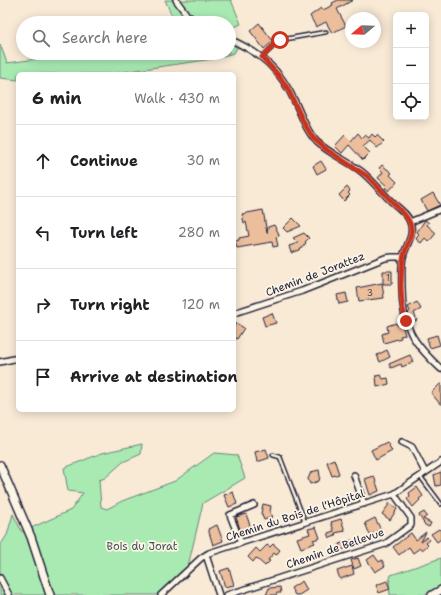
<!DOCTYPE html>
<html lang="en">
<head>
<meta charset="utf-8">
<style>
  :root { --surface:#fff; --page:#f6f6f6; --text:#202124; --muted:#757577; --line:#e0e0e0 }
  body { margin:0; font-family:"Shantell Sans",sans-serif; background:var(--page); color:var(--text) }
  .controls { position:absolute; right:12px; top:12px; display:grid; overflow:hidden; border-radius:6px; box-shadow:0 2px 10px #0003 }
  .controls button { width:36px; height:36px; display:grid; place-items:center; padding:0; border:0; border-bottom:1px solid var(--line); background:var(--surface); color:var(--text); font:20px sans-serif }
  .compass { position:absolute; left:345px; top:12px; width:36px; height:36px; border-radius:50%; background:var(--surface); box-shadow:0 2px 10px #0003; rotate:251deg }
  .stop { position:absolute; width:12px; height:12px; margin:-9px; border:3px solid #c8321e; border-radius:50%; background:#fff }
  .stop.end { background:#c8321e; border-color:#fff; box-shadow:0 1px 4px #0008 }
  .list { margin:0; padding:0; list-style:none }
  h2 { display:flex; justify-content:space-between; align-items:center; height:52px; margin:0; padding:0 16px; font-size:17px }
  h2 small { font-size:13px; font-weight:400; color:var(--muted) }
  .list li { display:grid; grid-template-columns:26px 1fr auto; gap:12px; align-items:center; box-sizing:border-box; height:72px; padding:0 16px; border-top:1px solid var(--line) }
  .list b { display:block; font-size:15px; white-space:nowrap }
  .list em { font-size:13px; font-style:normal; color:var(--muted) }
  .icon { flex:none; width:22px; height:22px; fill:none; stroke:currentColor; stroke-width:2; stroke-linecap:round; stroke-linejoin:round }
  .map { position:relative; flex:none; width:441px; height:595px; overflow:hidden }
  .search { position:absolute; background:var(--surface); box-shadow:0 2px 10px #0003; left:16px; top:16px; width:220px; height:44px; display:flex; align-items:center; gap:10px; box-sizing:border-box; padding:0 14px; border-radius:22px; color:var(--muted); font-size:15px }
  .panel { position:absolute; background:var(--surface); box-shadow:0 2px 10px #0003; left:16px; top:72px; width:220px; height:340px; border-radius:6px }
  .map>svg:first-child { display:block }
  .green { fill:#a9eab3; stroke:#668677 }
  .building { fill:#ecbe9c; stroke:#22223b }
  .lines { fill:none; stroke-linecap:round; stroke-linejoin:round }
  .lane-casing { stroke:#22223b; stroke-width:5.5 }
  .street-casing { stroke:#22223b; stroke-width:8 }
  .secondary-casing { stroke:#22223b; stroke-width:10 }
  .lane { stroke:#fcf5e5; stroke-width:2.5 }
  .street { stroke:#fcf5e5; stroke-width:5 }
  .secondary { stroke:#fcf5e5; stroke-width:7 }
  .route { stroke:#c8321e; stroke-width:5 }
  .labels { text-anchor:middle; stroke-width:3.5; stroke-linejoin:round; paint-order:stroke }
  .number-label { font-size:9px; fill:#544953 }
  .street-label { font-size:11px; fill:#22223b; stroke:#fcf5e5 }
  .park-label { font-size:11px; fill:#445459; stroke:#fcf5e5 }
</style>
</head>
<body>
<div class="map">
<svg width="441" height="595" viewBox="0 0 441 595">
  <rect width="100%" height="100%" fill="#f9ead6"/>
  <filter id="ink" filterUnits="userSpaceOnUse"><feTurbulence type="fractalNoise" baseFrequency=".025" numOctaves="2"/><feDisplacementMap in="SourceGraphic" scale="8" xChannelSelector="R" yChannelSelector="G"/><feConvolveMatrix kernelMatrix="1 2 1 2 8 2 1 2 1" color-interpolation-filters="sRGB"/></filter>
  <g filter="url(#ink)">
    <path class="green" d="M 165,0 L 231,0 L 241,24 L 232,28 L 229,27 L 229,23 L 175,23 Z
      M 229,41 L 238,46 L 234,53 L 213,59 L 109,74 L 18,74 L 18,80 L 0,78 L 0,44 L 7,63 L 37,59 L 44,53 L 229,53 Z
      M 142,444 L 141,454 L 123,462 L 105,478 L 99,480 L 101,507 L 107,509 L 122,501 L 175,481 L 214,453 L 237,455 L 245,478 L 203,503 L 185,579 L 156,595 L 0,595 L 0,546 L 7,535 L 13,514 L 22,532 L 71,510 L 83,493 L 68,491 L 64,468 L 102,453 Z
      M 441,558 L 441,585 L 424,595 L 390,595 L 389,582 L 391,575 Z"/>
    <path class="building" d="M 338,0 L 353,0 L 337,9 L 346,26 L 332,33 L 326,22 L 316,27 L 310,16 L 321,8 L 323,10 L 333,5 L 332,3 Z
      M 259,23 L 273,41 L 264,49 L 250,31 Z
      M 358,133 L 362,138 L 365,135 L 369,138 L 372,134 L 375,137 L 377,135 L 384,142 L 377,148 L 370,140 L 363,146 L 370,153 L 363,160 L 349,145 L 342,153 L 335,146 L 345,135 L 351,141 Z
      M 321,161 L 326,169 L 317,174 L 313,166 Z
      M 382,165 L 392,173 L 390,175 L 397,182 L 389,191 L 385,188 L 387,186 L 378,178 L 383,172 L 379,168 Z
      M 347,187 L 350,191 L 348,193 L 350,195 L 344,201 L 339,195 Z
      M 433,193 L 440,205 L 427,211 L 421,200 Z
      M 263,210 L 267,233 L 268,227 L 274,225 L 278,232 L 279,236 L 276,237 L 278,246 L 273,247 L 272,242 L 237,248 L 235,241 L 239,240 L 239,238 L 249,236 L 246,222 L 244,223 L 242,214 Z
      M 293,218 L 301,226 L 287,232 L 283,228 Z
      M 425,220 L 429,223 L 427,225 L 436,233 L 429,242 L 425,238 L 421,243 L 416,239 L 419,234 L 417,232 Z
      M 304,233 L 309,238 L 305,242 L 306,243 L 300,250 L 291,253 L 289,246 L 298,243 L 293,238 Z
      M 383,271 L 392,271 L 392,284 L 383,284 Z
      M 382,283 L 384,298 L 359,301 L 357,288 Z
      M 346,293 L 348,302 L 339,304 L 337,295 Z
      M 417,302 L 421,309 L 414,313 L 417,320 L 411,323 L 408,313 L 410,311 L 408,307 Z
      M 272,313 L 276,323 L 265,326 L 262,317 Z
      M 236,323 L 244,328 L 237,339 L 234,337 L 234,327 Z
      M 396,323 L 397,325 L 402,324 L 405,335 L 400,336 L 401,338 L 384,343 L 382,334 L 388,332 L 387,326 Z
      M 437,335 L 440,345 L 430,348 L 427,338 Z
      M 387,350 L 390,357 L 380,362 L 377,355 Z
      M 410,355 L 413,362 L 402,367 L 401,364 L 391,368 L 389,364 Z
      M 381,375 L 383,379 L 388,378 L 389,384 L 377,387 L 376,376 Z
      M 441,383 L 441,405 L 431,393 Z
      M 387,442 L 392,451 L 376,460 L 371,450 Z
      M 266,449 L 269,458 L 257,462 L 255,452 Z
      M 334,459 L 339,474 L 332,476 L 327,462 Z
      M 319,470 L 320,476 L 319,481 L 310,484 L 308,479 L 311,472 Z
      M 441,472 L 441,485 L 436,486 L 434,475 Z
      M 374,476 L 379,491 L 370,495 L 365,479 Z
      M 417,487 L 423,496 L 419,499 L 420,500 L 413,507 L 407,499 L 410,496 L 409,493 Z
      M 233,492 L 237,504 L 229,507 L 224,495 Z
      M 390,503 L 397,509 L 390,520 L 382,514 Z
      M 263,504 L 271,506 L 270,512 L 272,517 L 264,520 L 261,513 Z
      M 424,512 L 427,516 L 423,519 L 431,523 L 429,527 L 425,525 L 419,515 Z
      M 246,514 L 251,528 L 241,532 L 236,517 Z
      M 375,518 L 381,530 L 370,535 L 365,523 Z
      M 341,519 L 345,531 L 335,533 L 336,536 L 330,538 L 328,533 L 334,531 L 331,522 Z
      M 217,525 L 223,541 L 213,545 L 208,529 Z
      M 316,527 L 320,538 L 313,540 L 315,543 L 301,548 L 297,538 L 310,534 L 308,529 Z
      M 439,529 L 441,531 L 441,539 L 437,542 L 431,534 Z
      M 426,532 L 421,542 L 427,537 L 430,540 L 426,543 L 428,545 L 422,550 L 420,548 L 413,553 L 409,547 L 399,555 L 393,547 L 411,533 L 416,540 Z
      M 352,540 L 354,546 L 341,550 L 339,544 Z
      M 273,544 L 280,550 L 276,555 L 274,553 L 268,560 L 270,561 L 265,566 L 256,558 L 253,562 L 248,557 L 256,548 L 260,552 L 267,545 L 270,547 Z
      M 374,555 L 379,562 L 382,560 L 385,566 L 375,572 L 367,560 Z
      M 358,558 L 361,566 L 354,569 L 351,560 Z
      M 352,566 L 354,574 L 340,579 L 337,571 Z
      M 229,568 L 234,585 L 225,587 L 220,571 Z
      M 302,581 L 307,590 L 299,595 L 295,595 L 291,588 Z
      M 387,581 L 390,589 L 379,593 L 376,585 Z
      M 280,587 L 281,593 L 277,593 L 276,595 L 266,595 L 269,588 Z"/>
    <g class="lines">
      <g class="lane-casing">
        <path id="lane" d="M 262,57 L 280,40 L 326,32
          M 273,455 L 280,457 L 305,522
          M 420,476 L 441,504"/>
      </g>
      <g class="street-casing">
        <path id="street" d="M 176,0 L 187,15 L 198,23
          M 229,39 C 261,53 280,69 295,102 C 302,116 306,131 317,142 C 330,154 348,161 362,172 C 373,181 382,193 392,202 C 398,208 408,214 410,222 C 415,235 406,245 403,257 C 401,267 402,278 402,288 C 402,327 413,343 441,369
          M 410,222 L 441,209
          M 234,313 L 302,291 L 385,258 L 392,257 L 403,257
          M 0,362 L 18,358
          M 402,442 L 412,447 L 425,472
          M 354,475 L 364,504
          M 241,543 L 230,515 L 254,505
          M 206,555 L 219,595
          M 0,578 L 9,595
          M 161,595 L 201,558 L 209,553 L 394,494 L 441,462
          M 227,595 L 385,544 L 411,525 L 411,518 L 394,494"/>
      </g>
      <g class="secondary-casing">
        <path id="secondary" d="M 0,465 L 31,537 L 50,595
          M 432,595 L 441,590"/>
      </g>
      <use href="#lane" class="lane"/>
      <use href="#street" class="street"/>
      <use href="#secondary" class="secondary"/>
    </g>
  </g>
  <g class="lines" filter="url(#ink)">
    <path class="route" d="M 280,40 L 262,57 L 280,77 L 288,89 L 304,123 L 313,138 L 327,150 L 367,176 L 405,215 C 419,232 406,242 403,259 C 400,277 400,303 406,321"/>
  </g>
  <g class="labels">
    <g class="number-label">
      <text x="388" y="281">1</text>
      <text x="370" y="296">3</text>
    </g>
    <g class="street-label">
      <text transform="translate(315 274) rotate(-21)" y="4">Chemin de Jorattez</text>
      <text transform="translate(295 515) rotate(-18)" y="4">Chemin du Bois de l'Hôpital</text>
      <text transform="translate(335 548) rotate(-19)" y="4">Chemin de Bellevue</text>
    </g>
    <g class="park-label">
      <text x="142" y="550">Bois du Jorat</text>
    </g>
  </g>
</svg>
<div class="controls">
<button>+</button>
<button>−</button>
<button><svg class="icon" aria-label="locate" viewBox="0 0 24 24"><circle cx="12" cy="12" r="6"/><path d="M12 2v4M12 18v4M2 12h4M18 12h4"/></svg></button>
</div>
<svg class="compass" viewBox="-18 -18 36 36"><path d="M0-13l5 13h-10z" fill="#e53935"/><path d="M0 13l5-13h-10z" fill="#757577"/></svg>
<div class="stop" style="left:280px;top:40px"></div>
<div class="stop end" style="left:406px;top:321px"></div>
<div class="search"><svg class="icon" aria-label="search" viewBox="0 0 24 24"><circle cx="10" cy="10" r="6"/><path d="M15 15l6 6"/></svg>Search here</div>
<section class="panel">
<h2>6 min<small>Walk · 430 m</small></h2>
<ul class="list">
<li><svg class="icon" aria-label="ahead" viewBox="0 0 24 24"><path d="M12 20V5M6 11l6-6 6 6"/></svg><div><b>Continue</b></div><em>30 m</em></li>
<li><svg class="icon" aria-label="left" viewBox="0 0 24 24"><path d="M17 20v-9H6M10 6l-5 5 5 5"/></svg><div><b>Turn left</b></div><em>280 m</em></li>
<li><svg class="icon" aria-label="right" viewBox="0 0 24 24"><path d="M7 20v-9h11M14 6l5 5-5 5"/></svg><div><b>Turn right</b></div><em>120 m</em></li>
<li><svg class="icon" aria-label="arrive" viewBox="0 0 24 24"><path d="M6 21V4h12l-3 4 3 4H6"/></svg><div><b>Arrive at destination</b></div></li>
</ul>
</section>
</div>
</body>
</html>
